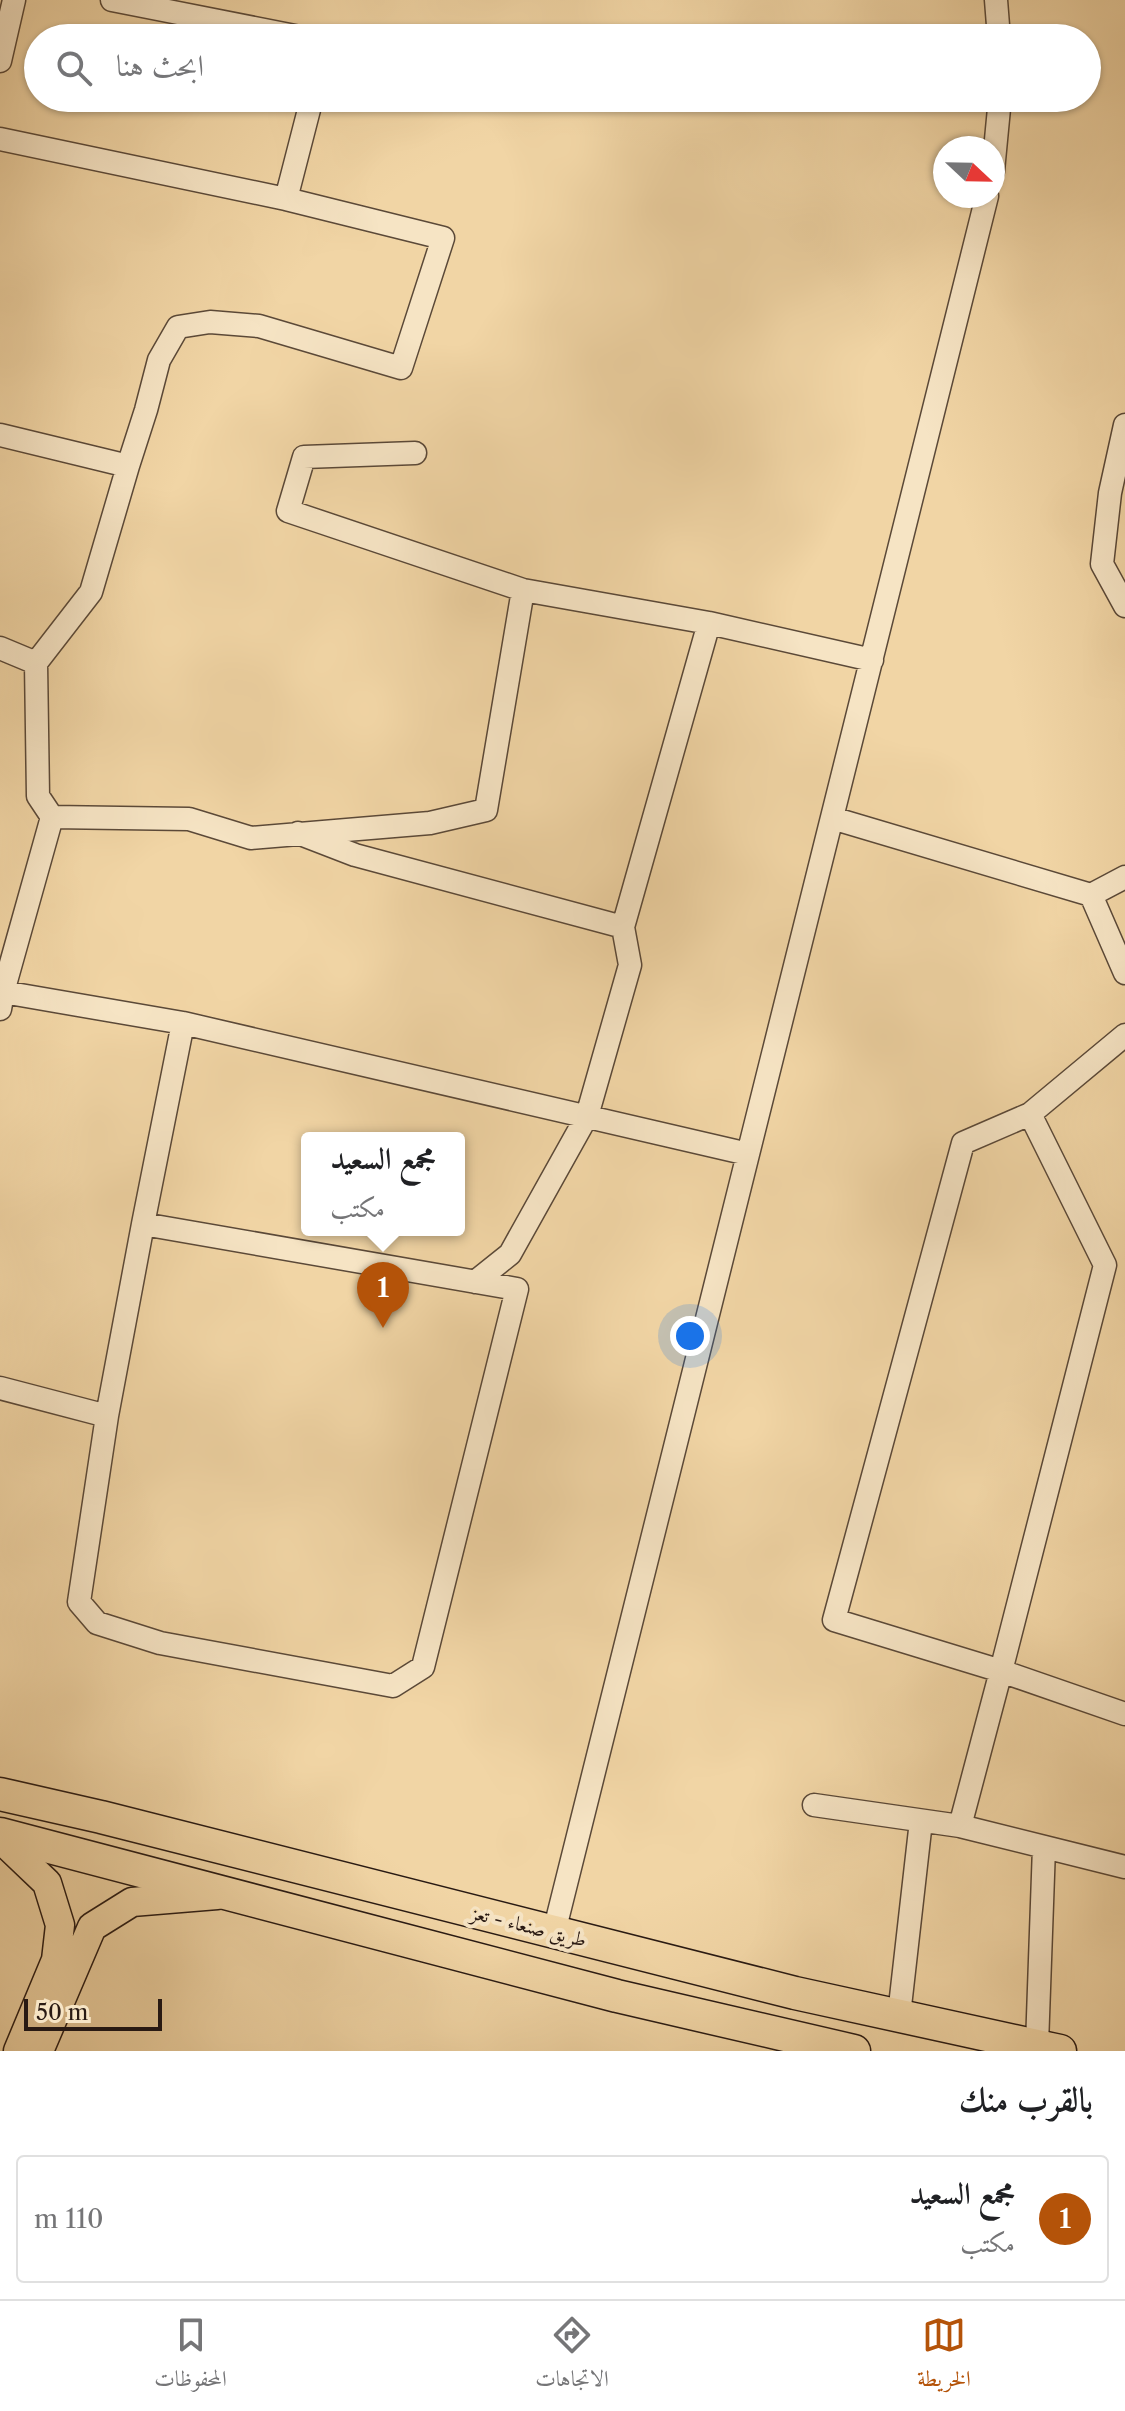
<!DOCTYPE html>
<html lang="ar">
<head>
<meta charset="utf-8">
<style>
  :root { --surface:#fff; --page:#f6f6f6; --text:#202124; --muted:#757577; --line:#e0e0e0; --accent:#b45309 }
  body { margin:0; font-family:"Libre Caslon Text",Amiri,serif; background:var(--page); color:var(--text); direction:rtl }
  .compass { position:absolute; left:933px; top:136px; width:72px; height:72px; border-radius:50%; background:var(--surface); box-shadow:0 2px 6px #0004; rotate:112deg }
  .scale { position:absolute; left:24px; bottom:20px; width:138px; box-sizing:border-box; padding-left:8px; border:4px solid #291a13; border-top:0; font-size:22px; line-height:28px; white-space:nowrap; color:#291a13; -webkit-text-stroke:6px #f6e4c4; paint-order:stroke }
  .you { position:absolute; left:690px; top:1336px; width:28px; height:28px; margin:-20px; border:6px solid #fff; border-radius:50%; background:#1a73e8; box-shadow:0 0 0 12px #1a73e833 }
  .badge { display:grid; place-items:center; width:52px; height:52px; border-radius:50%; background:var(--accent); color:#fff; font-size:26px; font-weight:700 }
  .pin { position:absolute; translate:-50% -66px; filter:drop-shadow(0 2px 4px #0008) }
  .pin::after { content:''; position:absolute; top:42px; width:28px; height:24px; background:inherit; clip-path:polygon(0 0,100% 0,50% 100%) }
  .popup { position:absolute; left:301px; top:1132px; width:164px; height:104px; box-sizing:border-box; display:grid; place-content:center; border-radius:8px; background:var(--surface); filter:drop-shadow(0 2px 6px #0005); font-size:26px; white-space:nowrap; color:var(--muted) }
  .popup b { font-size:30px; color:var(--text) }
  .popup::after { content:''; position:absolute; left:50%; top:100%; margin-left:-16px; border:16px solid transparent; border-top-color:var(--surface) }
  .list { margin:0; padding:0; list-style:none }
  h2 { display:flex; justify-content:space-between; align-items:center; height:104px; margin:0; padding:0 32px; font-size:34px }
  h2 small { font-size:26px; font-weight:400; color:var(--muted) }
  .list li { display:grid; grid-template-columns:52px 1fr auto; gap:24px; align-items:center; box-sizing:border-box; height:128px; margin:0 16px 16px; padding:0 16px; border:2px solid var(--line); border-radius:8px }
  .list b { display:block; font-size:30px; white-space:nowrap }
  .list p { margin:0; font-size:26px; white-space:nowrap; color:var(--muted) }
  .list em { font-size:26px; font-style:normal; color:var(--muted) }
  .icon { flex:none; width:44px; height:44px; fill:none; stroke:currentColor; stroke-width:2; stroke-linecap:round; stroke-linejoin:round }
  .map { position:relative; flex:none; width:1125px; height:2051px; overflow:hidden; direction:ltr }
  .search { position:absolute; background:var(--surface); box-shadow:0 2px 6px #0004; left:24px; right:24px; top:24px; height:88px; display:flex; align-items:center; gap:20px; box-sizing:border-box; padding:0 28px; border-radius:44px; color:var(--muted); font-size:30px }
  .sheet { height:248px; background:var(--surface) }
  nav { display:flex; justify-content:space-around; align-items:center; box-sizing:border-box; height:112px; border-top:2px solid var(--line); background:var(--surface); font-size:22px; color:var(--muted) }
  nav a { display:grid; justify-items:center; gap:4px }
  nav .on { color:var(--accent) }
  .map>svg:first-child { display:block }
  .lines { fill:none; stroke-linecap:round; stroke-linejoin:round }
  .minor-casing { stroke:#5b4938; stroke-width:25 }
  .major-casing { stroke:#291a13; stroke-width:31 }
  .highway-casing { stroke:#291a13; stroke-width:35 }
  .minor { stroke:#f6e4c4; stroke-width:22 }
  .major { stroke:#f1d5a5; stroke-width:28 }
  .highway { stroke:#f1d5a5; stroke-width:32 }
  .labels { text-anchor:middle; stroke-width:8; stroke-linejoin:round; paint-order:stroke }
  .street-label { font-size:20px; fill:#291a13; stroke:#f6e4c4 }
</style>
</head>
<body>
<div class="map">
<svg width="1125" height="2051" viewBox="0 0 1125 2051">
  <rect width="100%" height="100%" fill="#f1d5a5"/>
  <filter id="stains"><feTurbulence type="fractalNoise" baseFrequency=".0025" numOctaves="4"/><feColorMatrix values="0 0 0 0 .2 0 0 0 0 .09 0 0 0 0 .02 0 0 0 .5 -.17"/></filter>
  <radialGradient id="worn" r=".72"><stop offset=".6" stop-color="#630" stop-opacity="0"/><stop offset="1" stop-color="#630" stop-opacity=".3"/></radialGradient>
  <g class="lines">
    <g class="minor-casing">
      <path id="minor" d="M 112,0 L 305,38
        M 996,0 L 999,38
        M 0,61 L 14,0
        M 0,139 L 286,199 L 443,238 L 401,368 L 259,326 L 210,322 L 178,327 L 159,360 L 146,410 L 128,466
        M 993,171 L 1000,98
        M 286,199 L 312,98
        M 1125,425 L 1110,493 L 1102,564 L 1125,606
        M 0,435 L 128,466 L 91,592 L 36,663
        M 415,453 L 304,457 L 288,511 L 523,590 L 709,623 L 872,660
        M 0,648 L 36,663 L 38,796 L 52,817 L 3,992 L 0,1009
        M 52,817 L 189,819 L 251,838 L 430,823 L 486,810 L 523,590
        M 832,818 L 1091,895
        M 298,833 L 355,855 L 623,927 L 630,965 L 587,1116 L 510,1254 L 475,1282
        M 1125,877 L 1091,895 L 1125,973
        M 623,927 L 709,623
        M 3,992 L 183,1023 L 143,1224
        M 183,1023 L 748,1154
        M 1030,1114 L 963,1143 L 834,1620 L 1001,1671 L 1105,1265 L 1030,1114 L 1125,1035
        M 143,1224 L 517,1289 L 423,1667 L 393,1686 L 160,1643 L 97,1623 L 79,1602 L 107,1416 Z
        M 0,1388 L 107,1416
        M 814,1805 L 960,1826 L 1125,1867
        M 960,1826 L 1001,1671 L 1125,1714
        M 554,1932 L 987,196
        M 899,2015 L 921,1821
        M 1037,2045 L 1044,1847"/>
    </g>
    <g class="major-casing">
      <path id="major" d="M 0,1838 L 47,1883 L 60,1925 L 56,1960 L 18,2051
        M 39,2051 L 92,1927 L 132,1902 L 217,1895"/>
    </g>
    <g class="highway-casing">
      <path id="highway" d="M 0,1794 L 101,1817 L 795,1993 L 1060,2051
        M 0,1834 L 617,1996 L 854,2051"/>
    </g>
    <use href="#minor" class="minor"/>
    <use href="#major" class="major"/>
    <use href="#highway" class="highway"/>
  </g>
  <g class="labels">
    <g class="street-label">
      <text transform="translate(529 1926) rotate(14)" y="7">طريق صنعاء - تعز</text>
    </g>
  </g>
  <rect width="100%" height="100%" filter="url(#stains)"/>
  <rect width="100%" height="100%" fill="url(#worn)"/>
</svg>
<svg class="compass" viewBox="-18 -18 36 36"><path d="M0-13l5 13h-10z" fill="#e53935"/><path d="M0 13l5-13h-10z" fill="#757577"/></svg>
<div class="scale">50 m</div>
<div class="you"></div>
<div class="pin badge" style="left:383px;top:1328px">1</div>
<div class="popup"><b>مجمع السعيد</b>مكتب</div>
<div class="search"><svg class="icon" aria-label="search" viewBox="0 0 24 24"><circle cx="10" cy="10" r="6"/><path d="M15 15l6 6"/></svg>ابحث هنا</div>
</div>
<section class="sheet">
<h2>بالقرب منك<small></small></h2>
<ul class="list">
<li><span class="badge">1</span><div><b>مجمع السعيد</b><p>مكتب</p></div><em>110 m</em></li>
</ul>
</section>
<nav>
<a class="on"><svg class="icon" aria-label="map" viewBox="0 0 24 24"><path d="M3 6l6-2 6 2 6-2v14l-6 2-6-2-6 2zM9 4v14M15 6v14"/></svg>الخريطة</a>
<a><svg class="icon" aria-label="directions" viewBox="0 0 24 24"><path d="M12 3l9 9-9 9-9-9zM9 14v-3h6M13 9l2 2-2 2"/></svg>الاتجاهات</a>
<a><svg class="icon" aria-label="saved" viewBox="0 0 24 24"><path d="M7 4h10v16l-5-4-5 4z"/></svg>المحفوظات</a>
</nav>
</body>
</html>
